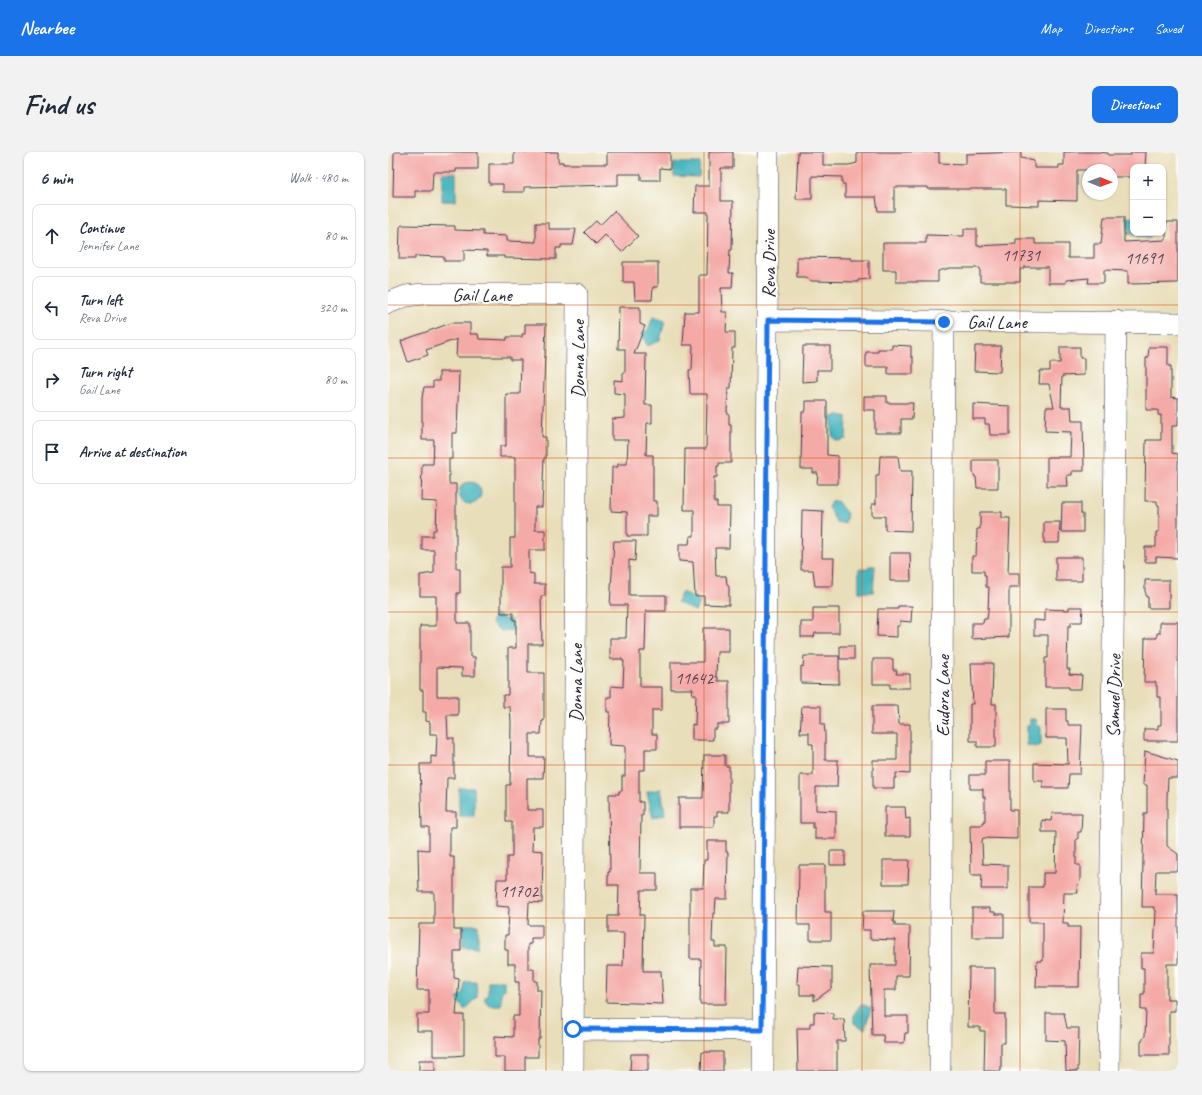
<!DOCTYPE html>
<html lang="en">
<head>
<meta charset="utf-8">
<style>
  :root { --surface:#fff; --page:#f2f2f3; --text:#1f2937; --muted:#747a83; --line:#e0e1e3; --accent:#1a73e8 }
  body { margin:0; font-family:Caveat,sans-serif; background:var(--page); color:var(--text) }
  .controls { position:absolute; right:12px; top:12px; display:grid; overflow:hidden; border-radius:8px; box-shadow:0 1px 3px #0004 }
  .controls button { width:36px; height:36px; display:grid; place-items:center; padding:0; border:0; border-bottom:1px solid var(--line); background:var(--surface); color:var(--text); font:20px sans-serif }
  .compass { position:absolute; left:694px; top:12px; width:36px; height:36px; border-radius:50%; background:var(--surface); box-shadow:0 1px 3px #0004; rotate:91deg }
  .stop { position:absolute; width:12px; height:12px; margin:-9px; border:3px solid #1a73e8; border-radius:50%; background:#fff }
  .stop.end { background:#1a73e8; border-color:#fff; box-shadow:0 1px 4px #0008 }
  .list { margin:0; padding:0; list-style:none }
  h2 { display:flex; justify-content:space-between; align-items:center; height:52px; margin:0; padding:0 16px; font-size:17px }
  h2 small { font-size:13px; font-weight:400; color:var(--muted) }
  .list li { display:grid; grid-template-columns:26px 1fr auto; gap:12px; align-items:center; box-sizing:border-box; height:64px; margin:0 8px 8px; padding:0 8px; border:1px solid var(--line); border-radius:8px }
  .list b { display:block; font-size:15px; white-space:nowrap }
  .list p { margin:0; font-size:13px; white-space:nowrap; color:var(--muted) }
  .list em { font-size:13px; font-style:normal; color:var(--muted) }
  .icon { flex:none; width:22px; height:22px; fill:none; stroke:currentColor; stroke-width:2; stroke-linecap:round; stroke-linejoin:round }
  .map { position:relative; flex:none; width:790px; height:919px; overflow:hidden; border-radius:8px }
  header { display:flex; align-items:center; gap:24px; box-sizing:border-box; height:56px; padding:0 20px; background:var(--accent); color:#fff }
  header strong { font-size:19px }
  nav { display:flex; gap:22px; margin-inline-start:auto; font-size:14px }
  .intro { display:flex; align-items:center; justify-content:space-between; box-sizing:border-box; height:96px; padding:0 24px }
  h1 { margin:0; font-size:28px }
  .button { padding:10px 18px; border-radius:8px; background:var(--accent); color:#fff; font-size:14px; font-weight:700 }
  main { display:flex; gap:24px; padding:0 24px }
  aside { flex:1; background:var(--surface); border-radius:8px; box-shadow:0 1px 3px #0004 }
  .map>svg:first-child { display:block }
  .water { fill:#48b7c0; stroke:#356c7e }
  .building { fill:#f4aba8 }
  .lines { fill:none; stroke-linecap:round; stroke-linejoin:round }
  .minor-casing { stroke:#403e4e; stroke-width:22 }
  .minor { stroke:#fff; stroke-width:21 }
  .route { stroke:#1a73e8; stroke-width:5 }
  .grid { fill:none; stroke:#d45411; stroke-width:1; stroke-opacity:0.55 }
  .labels { text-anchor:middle; stroke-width:4; stroke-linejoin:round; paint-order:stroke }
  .number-label { font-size:17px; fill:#564456 }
  .street-label { font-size:19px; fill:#22223b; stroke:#fdfcf7 }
</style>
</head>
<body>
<header>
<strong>Nearbee</strong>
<nav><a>Map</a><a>Directions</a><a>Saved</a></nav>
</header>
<div class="intro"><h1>Find us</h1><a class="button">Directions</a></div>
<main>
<aside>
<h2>6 min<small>Walk · 480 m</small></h2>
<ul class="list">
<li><svg class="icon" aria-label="ahead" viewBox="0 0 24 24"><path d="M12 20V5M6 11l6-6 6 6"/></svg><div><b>Continue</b><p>Jennifer Lane</p></div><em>80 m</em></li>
<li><svg class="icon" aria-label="left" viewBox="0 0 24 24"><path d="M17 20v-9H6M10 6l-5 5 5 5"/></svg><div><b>Turn left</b><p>Reva Drive</p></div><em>320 m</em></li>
<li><svg class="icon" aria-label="right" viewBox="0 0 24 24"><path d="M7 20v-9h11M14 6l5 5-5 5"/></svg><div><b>Turn right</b><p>Gail Lane</p></div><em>80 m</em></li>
<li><svg class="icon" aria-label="arrive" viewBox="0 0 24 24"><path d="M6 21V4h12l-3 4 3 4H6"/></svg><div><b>Arrive at destination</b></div></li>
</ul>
</aside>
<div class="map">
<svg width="790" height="919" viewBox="0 0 790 919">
  <rect width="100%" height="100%" fill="#fdfcf7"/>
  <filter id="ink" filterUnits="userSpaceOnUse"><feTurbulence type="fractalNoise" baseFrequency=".025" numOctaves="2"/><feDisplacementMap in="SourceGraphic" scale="8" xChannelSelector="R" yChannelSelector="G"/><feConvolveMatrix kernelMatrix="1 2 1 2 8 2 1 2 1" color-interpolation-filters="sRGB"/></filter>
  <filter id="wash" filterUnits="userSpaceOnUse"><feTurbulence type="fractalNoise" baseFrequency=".012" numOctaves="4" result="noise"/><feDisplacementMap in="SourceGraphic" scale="16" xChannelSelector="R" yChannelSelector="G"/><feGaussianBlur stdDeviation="0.9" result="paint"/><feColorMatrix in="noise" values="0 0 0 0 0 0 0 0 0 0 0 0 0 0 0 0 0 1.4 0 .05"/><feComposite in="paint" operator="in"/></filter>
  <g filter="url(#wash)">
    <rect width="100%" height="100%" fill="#e8deb9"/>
    <path class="water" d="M 286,11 L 312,11 L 311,25 L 286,24 Z
      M 54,21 L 68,21 L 68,49 L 54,49 Z
      M 745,65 L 745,81 L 765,81 L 761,87 L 741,82 L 739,66 Z
      M 265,165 L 277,169 L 272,188 L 260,194 L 253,183 L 260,178 Z
      M 452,263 L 459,265 L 458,287 L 450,289 L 444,285 L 444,265 Z
      M71 341a11 11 0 1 1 22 0a11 11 0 1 1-22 0Z
      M 449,349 L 459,362 L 457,371 L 449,371 L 440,355 L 443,350 Z
      M 481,414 L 487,414 L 485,440 L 471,440 L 471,417 L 481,417 Z
      M 294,440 L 312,450 L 307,459 L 289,450 Z
      M 107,462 L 118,468 L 124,468 L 125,478 L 113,479 L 103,471 Z
      M 642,567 L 648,567 L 649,573 L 653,575 L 653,593 L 647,595 L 639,593 L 639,574 L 642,572 Z
      M 71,636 L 86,636 L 86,664 L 71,664 Z
      M 273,637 L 277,662 L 265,666 L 259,640 Z
      M 75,773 L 90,773 L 90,795 L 75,795 Z
      M 100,829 L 116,829 L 116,838 L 113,840 L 113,853 L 101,853 L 96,847 L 100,842 Z
      M 77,830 L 89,830 L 89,846 L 77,858 L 69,847 L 76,840 Z
      M 473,852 L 483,856 L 477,877 L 466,871 L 466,862 Z"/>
    <g id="blocks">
      <path class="building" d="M 6,0 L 90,0 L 90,17 L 68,17 L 68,20 L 45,20 L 44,39 L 27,39 L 27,45 L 5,45 Z
        M 126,0 L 170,0 L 170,10 L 175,10 L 175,12 L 219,12 L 219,0 L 282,0 L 282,17 L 272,16 L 272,28 L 253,28 L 253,22 L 230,22 L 230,33 L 136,35 L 136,40 L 115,40 L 115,32 L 101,32 L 101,12 L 126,12 Z
        M 321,0 L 345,0 L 345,16 L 333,16 L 333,49 L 345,49 L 344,98 L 342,98 L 341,121 L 345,121 L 344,136 L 333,136 L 334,160 L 339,160 L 338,180 L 347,180 L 347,196 L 344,196 L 343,236 L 340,236 L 339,260 L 341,263 L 341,273 L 343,273 L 343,311 L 331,311 L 331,314 L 329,314 L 329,325 L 326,325 L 326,350 L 329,350 L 329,355 L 342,355 L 341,396 L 327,396 L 328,424 L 338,424 L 339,432 L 341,435 L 341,453 L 316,452 L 316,444 L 307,444 L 305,410 L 291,409 L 291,392 L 301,392 L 302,384 L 306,384 L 306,358 L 296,358 L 297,297 L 318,297 L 319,242 L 302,242 L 301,218 L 304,218 L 305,193 L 295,193 L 297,160 L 311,160 L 311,123 L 319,123 L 320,60 L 306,60 L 307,34 L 321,34 Z
        M 410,0 L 435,0 L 435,13 L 461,13 L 469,11 L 469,0 L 551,0 L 551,11 L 578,12 L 578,2 L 633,0 L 633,6 L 646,9 L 646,16 L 671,16 L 671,13 L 676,13 L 676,0 L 709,0 L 720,1 L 720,3 L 743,3 L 743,0 L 758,0 L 757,15 L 745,15 L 745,25 L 724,25 L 724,18 L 689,18 L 689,49 L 651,48 L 651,54 L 618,53 L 618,37 L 540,37 L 540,35 L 506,35 L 506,59 L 490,59 L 488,45 L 457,45 L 457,32 L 454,32 L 454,25 L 424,24 L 424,47 L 408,47 Z
        M 226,59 L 250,84 L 234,100 L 217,83 L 208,92 L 196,80 L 208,69 L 212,73 Z
        M 716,65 L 736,65 L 736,90 L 778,88 L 778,70 L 790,70 L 790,131 L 740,132 L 740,119 L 716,118 L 716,131 L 700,131 L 701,126 L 678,128 L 678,131 L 660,131 L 660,115 L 636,115 L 636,117 L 632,117 L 632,130 L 592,130 L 592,116 L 562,116 L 550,119 L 550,130 L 508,130 L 508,118 L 495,118 L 495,91 L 538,91 L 538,83 L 576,84 L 576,77 L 589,77 L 589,94 L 628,92 L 628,87 L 647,87 L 647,92 L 680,92 L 680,106 L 706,106 L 706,92 L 713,92 Z
        M 148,71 L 161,71 L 161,77 L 188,77 L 185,93 L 173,93 L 173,96 L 168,96 L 168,107 L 116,106 L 116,104 L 99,104 L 99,99 L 76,98 L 76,109 L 56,109 L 56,105 L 27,104 L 27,107 L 11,107 L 12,75 L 14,73 L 67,74 L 67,78 L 95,79 L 95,83 L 119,84 L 119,89 L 148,90 Z
        M 409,105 L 463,106 L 463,108 L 481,108 L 481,127 L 470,128 L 470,130 L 424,129 L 417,125 L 409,125 Z
        M 235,110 L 270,110 L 270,135 L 265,135 L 264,148 L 247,148 L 246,130 L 235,130 Z
        M 231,155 L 252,155 L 252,172 L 257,174 L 246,202 L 258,202 L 257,253 L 264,253 L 264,271 L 259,271 L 258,303 L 265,303 L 265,349 L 269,349 L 269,364 L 259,364 L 259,384 L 239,384 L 239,360 L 223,359 L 224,315 L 230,315 L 230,312 L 239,312 L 240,288 L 224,288 L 224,267 L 237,266 L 237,242 L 226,241 L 226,228 L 235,229 L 235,221 L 237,221 L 237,197 L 230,197 Z
        M 63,171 L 82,171 L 82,182 L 90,182 L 91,187 L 119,188 L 119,185 L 134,185 L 134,182 L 137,182 L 137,172 L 158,172 L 154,285 L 158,285 L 158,306 L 156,306 L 154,355 L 147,355 L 147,378 L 157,378 L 157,398 L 141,398 L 141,421 L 146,422 L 146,432 L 157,432 L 157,444 L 153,444 L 154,492 L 140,492 L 140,521 L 156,521 L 156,569 L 154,569 L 153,582 L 142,582 L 142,605 L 156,605 L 155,626 L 139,626 L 139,658 L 155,658 L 155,675 L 145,675 L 144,698 L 155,699 L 154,751 L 141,750 L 140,773 L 154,773 L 154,786 L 143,786 L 143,792 L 140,792 L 140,817 L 146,817 L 146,829 L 149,829 L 149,838 L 153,838 L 152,887 L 150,887 L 150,905 L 137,905 L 137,919 L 117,919 L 117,905 L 107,905 L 107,884 L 125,885 L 125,864 L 131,864 L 131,830 L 127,830 L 127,812 L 120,812 L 120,798 L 117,798 L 117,783 L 120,783 L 121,755 L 108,754 L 109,727 L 119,727 L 119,705 L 124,705 L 124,670 L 118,670 L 118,633 L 122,633 L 123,570 L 122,555 L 115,555 L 115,543 L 120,543 L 120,496 L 128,496 L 128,468 L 125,468 L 125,461 L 113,461 L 113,415 L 122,415 L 122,386 L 127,386 L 127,305 L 112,305 L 112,294 L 118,294 L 118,242 L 132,242 L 133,208 L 122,208 L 122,205 L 68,205 L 69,187 L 38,198 L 40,203 L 20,210 L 13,189 Z
        M 504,193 L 523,194 L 523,205 L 525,205 L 525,222 L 500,222 L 500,215 L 478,215 L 478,200 L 490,200 L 490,197 L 504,197 Z
        M 415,194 L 442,194 L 442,218 L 429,218 L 429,229 L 414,230 Z
        M 587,194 L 613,194 L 612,220 L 586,219 Z
        M 672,195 L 692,195 L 692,206 L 696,206 L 696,223 L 674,224 L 673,255 L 683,255 L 684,269 L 695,269 L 696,319 L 684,319 L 684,323 L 679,323 L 680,334 L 659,334 L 659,305 L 682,305 L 683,280 L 657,279 L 658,255 L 666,255 L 661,232 L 651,232 L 652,219 L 662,219 L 662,211 L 672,211 Z
        M 761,195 L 780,195 L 780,214 L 783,214 L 783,245 L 790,246 L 790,274 L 784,274 L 784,301 L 790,302 L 790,406 L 768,405 L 768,410 L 757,410 L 757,395 L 768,395 L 768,380 L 771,380 L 771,353 L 769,353 L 769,349 L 757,349 L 758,288 L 773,288 L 773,263 L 770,263 L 770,258 L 758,258 L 758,206 L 760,206 Z
        M 51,220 L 71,220 L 69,281 L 64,281 L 64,307 L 61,307 L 61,332 L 68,332 L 68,416 L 72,416 L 72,441 L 69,441 L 69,471 L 82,471 L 82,505 L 87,505 L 87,524 L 74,524 L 74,516 L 49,515 L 49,544 L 70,544 L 70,563 L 59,563 L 60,586 L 66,586 L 66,626 L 59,626 L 58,660 L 68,660 L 68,675 L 62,675 L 62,705 L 66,705 L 66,778 L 73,778 L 73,799 L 66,799 L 66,826 L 71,827 L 68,863 L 76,863 L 76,903 L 66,904 L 45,904 L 45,879 L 29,879 L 29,862 L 41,862 L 41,838 L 29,838 L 31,772 L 46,772 L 46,740 L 31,740 L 30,697 L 41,698 L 41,675 L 34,675 L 32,612 L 43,612 L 43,604 L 48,605 L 49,582 L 42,582 L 42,570 L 38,569 L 38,560 L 35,560 L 35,538 L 32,538 L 32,474 L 48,474 L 48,444 L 32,444 L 32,423 L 46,421 L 46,398 L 34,398 L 34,384 L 45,384 L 45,378 L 48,378 L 49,350 L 33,349 L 34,312 L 45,312 L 46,288 L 34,288 L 34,246 L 36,235 L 45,235 L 45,229 L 51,229 Z
        M 476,244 L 499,244 L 499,251 L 525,251 L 524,267 L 513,267 L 513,281 L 487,281 L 487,258 L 476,258 Z
        M 418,249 L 439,249 L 439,303 L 450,304 L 450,332 L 429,332 L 430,321 L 425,321 L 425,317 L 413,317 L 414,260 L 417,260 L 418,257 Z
        M 585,252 L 622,254 L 622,283 L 602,283 L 601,272 L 597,272 L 597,267 L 585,267 Z
        M 492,304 L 510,304 L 512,319 L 524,319 L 523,379 L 497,378 L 497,364 L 484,364 L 484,352 L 488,352 L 488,323 L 491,323 Z
        M 585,308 L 610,308 L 610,336 L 589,336 L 588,325 L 587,325 L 585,320 Z
        M 674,351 L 693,351 L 693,362 L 695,362 L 695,380 L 673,380 Z
        M 414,358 L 435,359 L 434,406 L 446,406 L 445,434 L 427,434 L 425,418 L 413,418 Z
        M 592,360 L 614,360 L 614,366 L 622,366 L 620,421 L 632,421 L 632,435 L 621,435 L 621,485 L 584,487 L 584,471 L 595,471 L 596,467 L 599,467 L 600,460 L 601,435 L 598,435 L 598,423 L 596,423 L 596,419 L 584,419 L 584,404 L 588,404 L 589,377 L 592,377 Z
        M 656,370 L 672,370 L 671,391 L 656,391 Z
        M 226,389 L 248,389 L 247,409 L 241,408 L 241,443 L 278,443 L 278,459 L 258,459 L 257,499 L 252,499 L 252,535 L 274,535 L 274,558 L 264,558 L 264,582 L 269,582 L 269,597 L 257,597 L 257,618 L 251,618 L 251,650 L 255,650 L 255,663 L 253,663 L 252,721 L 269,721 L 269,738 L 253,738 L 252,763 L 256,763 L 255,819 L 273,819 L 275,852 L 218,850 L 219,814 L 235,814 L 236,781 L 220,781 L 220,764 L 230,764 L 231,733 L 220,733 L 220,720 L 222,720 L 221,642 L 231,642 L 231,639 L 234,639 L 234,624 L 237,624 L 237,594 L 221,593 L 222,560 L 219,560 L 219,545 L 223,545 L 223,534 L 235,535 L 236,509 L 234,509 L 234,507 L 222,507 L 222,486 L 238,486 L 239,453 L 222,453 Z
        M 502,401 L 522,401 L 523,429 L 502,429 Z
        M 668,405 L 694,405 L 694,429 L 668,429 Z
        M 757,428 L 781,428 L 781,456 L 760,456 L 760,445 L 758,445 L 758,441 L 757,440 Z
        M 510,454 L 524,454 L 523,470 L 512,469 L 512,474 L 509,474 L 509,485 L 489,484 L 490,457 L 510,457 Z
        M 681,455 L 695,455 L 694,470 L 683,470 L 683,474 L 680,474 L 679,517 L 682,517 L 681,522 L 694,523 L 693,537 L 681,537 L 681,535 L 657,535 L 657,506 L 660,506 L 660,483 L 646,483 L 646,468 L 657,469 L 657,457 L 681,458 Z
        M 425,456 L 451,456 L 451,481 L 427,481 L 426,485 L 413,485 L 413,470 L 425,470 Z
        M 772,470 L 790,470 L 790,589 L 756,589 L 756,577 L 770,577 L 770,573 L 773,573 L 773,545 L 769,545 L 769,534 L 768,534 L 768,530 L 756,530 L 757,486 L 769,486 L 769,481 L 772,481 Z
        M 315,476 L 341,476 L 341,500 L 329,500 L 328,525 L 330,525 L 330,529 L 341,529 L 341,572 L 329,572 L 329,577 L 325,577 L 325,588 L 304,588 L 304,572 L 307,573 L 308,542 L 304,542 L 305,537 L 283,537 L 283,510 L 315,510 Z
        M 452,494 L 466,494 L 466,507 L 452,507 Z
        M 416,504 L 451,504 L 451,532 L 413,531 L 413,514 L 415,515 Z
        M 485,507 L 505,507 L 505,518 L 509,518 L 508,522 L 522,522 L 522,536 L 502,536 L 502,532 L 485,532 Z
        M 583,511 L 605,511 L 604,552 L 608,552 L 608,595 L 589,595 L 589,589 L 582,589 L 582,552 L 585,552 Z
        M 414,554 L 433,554 L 433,572 L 436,572 L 437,581 L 437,608 L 450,608 L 449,635 L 428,635 L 428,658 L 448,659 L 448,687 L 427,687 L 427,676 L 425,676 L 425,671 L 412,671 L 412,623 L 425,623 L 425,592 L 421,592 L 421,581 L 412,581 Z
        M 484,554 L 510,554 L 511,572 L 522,572 L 522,622 L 508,621 L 508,626 L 506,626 L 506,636 L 485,636 L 485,608 L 509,608 L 509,582 L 484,582 Z
        M 658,557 L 678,557 L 678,569 L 680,569 L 680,573 L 694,573 L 692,622 L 681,622 L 680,636 L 655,636 L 655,629 L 646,629 L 646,611 L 680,612 L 679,586 L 658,586 Z
        M 757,599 L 790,609 L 790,626 L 780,626 L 779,645 L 779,694 L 790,702 L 790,719 L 768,719 L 767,742 L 790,742 L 790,812 L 779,812 L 779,847 L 787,847 L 787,859 L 781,859 L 781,903 L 753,903 L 753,890 L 757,884 L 758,858 L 753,858 L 753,842 L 756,842 L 756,816 L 753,816 L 753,801 L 766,801 L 768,758 L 766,758 L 766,755 L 754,755 L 756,661 L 759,661 L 759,633 L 755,633 Z
        M 316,603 L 337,603 L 337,614 L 341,614 L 341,660 L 329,660 L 329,664 L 326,664 L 326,675 L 291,675 L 291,646 L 315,646 Z
        M 597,609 L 622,609 L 622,658 L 629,658 L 629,687 L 595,686 L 594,689 L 595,712 L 620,713 L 620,737 L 593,737 L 594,723 L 583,723 L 582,673 L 595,673 L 595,670 L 597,670 L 597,645 L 595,645 L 595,637 L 582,637 L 582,623 L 597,623 Z
        M 497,655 L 517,655 L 518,667 L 522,666 L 522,684 L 497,684 Z
        M 664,661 L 694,661 L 693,680 L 690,680 L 690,687 L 688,687 L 688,713 L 692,713 L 692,730 L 689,733 L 690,741 L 676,741 L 675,771 L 680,771 L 680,775 L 692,775 L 691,835 L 648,835 L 649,809 L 655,809 L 655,770 L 641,770 L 641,735 L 655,735 L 655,721 L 667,721 L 668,680 L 654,680 L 654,668 L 663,669 Z
        M 319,689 L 338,689 L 338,700 L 340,700 L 339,747 L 328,747 L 327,761 L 325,761 L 324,790 L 327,790 L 327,795 L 339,795 L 338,852 L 312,852 L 313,807 L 302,807 L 302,736 L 315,736 L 316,708 L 319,708 Z
        M 442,699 L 457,699 L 457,713 L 442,713 Z
        M 495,708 L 521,708 L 520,732 L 495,732 Z
        M 411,713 L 437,713 L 437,760 L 443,760 L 443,788 L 422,788 L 422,773 L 410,773 Z
        M 584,756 L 602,756 L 602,760 L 607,760 L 607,762 L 616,762 L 616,785 L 584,785 Z
        M 475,759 L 506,759 L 505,770 L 507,770 L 507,774 L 522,774 L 521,824 L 508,824 L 508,838 L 496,838 L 496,864 L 520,864 L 520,881 L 517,881 L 516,891 L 496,891 L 495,883 L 484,883 L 482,813 L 507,813 L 507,788 L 482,787 L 482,778 L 474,778 Z
        M 410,814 L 444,815 L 444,836 L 426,849 L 426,843 L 412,843 L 412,832 L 409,832 Z
        M 581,816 L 607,816 L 607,862 L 617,862 L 617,891 L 613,891 L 613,919 L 596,919 L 597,879 L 592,879 L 592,875 L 580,875 Z
        M 426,860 L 445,861 L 445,867 L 456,867 L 457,889 L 449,889 L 449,919 L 410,919 L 409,876 L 422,876 L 422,871 L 426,871 Z
        M 658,861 L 676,861 L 679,876 L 691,876 L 690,919 L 678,919 L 677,889 L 658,888 Z
        M 314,900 L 335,900 L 335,919 L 313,919 Z
        M 243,902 L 260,902 L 260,919 L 242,919 Z
        M 31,908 L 47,908 L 47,919 L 31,919 Z"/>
    </g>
  </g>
  <g filter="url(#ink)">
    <use href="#blocks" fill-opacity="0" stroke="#403e4e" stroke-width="1"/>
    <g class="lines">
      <g class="minor-casing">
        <path id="minor" d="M 0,151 L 18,144 L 35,142 L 189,142 L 185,919
          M 380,168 L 790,171
          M 185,877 L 374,878
          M 375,919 L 380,0
          M 552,919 L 556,169
          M 721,919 L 728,169"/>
      </g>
      <use href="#minor" class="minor"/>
    </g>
  </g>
  <g class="lines" filter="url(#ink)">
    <path class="route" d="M 185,877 L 374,878 L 380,168 L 556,170"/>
  </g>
  <path class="grid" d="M 158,0 L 158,919M 316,0 L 316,919M 474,0 L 474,919M 632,0 L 632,919M 0,153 L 790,153M 0,306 L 790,306M 0,460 L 790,460M 0,613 L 790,613M 0,766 L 790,766"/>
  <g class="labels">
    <g class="number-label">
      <text x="633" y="109">11731</text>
      <text x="756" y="112">11691</text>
      <text x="306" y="532">11642</text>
      <text x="131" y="745">11702</text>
    </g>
    <g class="street-label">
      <text transform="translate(380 112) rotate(-90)" y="7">Reva Drive</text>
      <text x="94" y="149">Gail Lane</text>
      <text x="609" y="176">Gail Lane</text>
      <text transform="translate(189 207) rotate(-90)" y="7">Donna Lane</text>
      <text transform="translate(187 531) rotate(-90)" y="7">Donna Lane</text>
      <text transform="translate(554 544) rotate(-90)" y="7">Eudora Lane</text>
      <text transform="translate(725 544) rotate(-89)" y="7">Samuel Drive</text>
    </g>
  </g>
</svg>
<div class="controls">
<button>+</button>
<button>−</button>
</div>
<svg class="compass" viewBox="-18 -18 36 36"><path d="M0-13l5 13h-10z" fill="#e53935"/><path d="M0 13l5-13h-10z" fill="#747a83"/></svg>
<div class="stop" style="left:185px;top:877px"></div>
<div class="stop end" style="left:556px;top:170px"></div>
</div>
</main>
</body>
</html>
